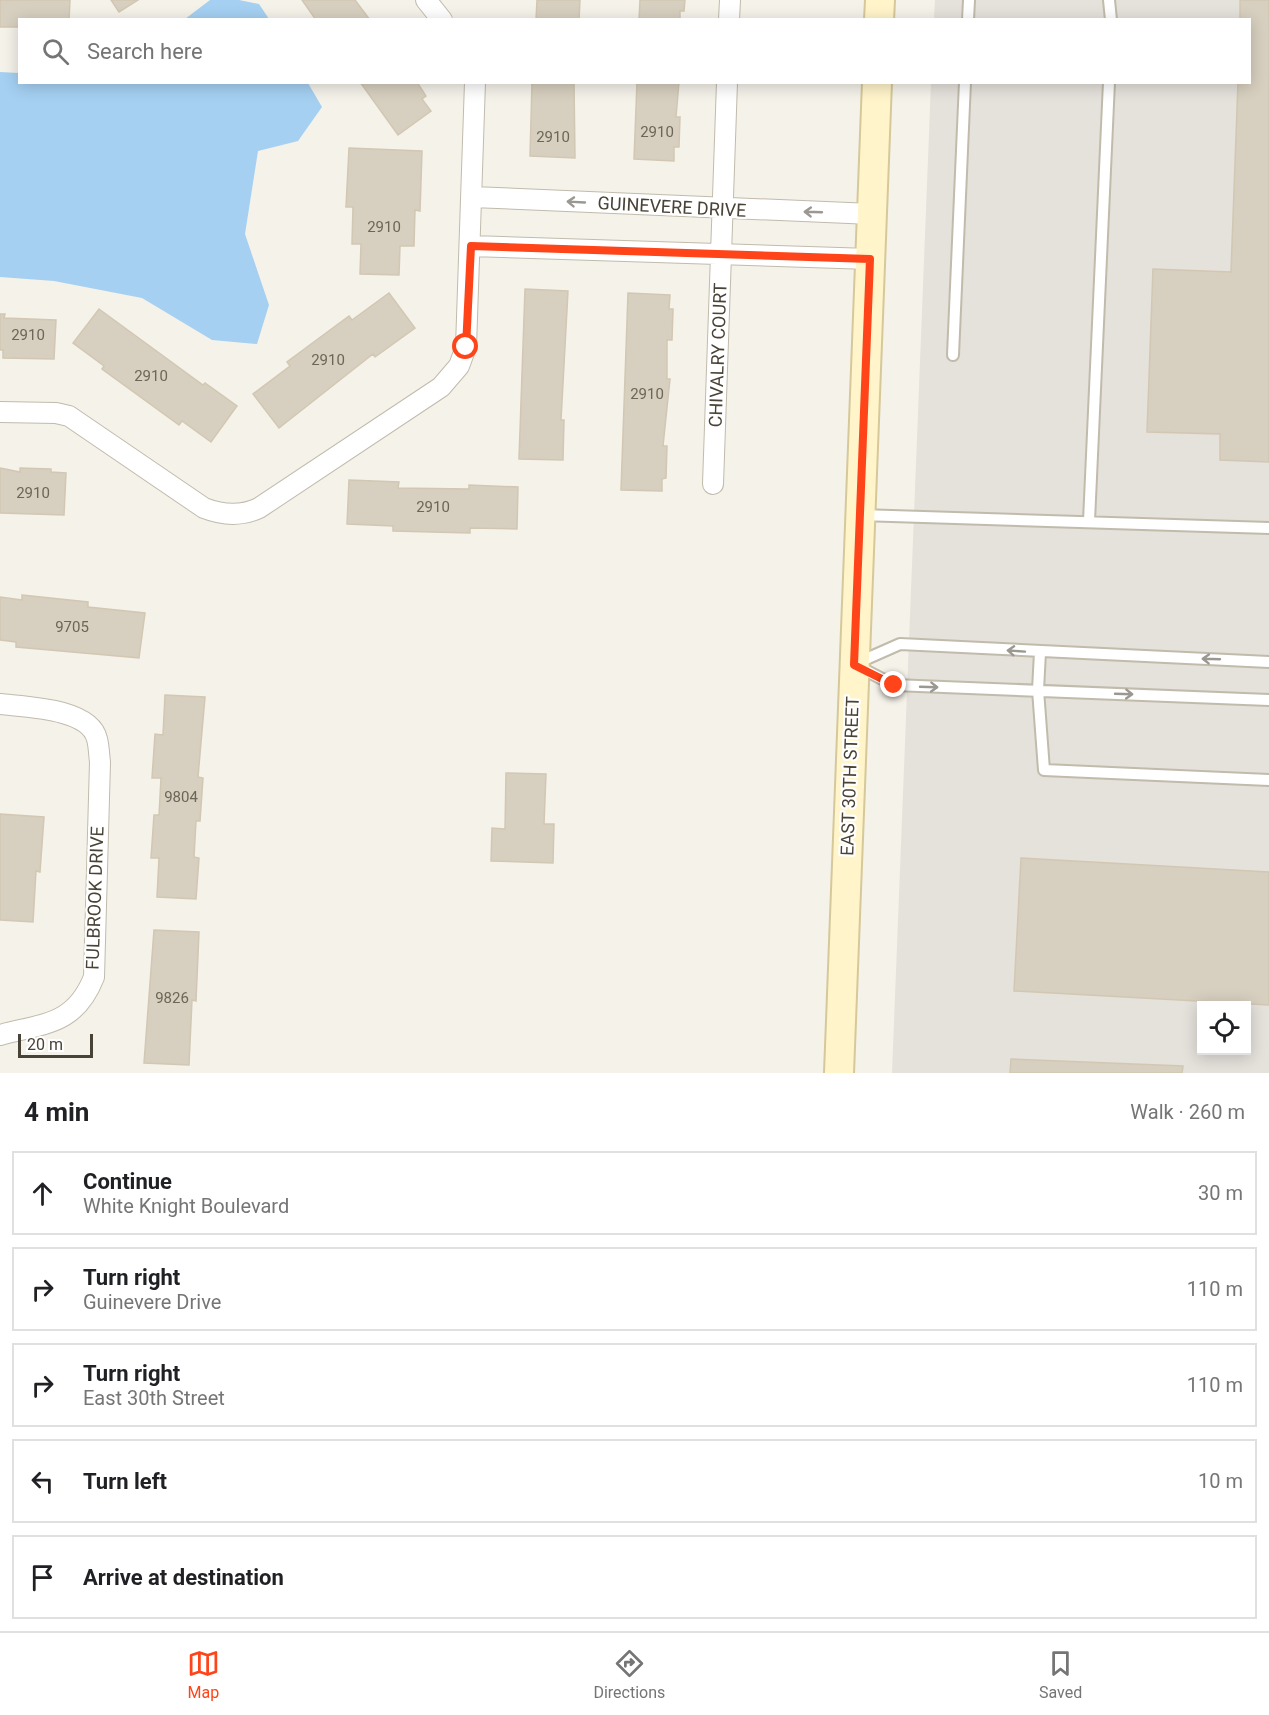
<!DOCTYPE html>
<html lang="en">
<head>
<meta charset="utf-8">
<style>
  :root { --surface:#fff; --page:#f6f6f6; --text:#202124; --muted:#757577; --line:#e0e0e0; --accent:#fe4418 }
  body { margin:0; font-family:Roboto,sans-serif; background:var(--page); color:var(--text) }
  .controls { position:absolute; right:18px; bottom:18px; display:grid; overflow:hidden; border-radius:0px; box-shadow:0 3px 15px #0003 }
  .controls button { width:54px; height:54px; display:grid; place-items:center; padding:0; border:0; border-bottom:2px solid var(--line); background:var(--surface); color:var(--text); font:30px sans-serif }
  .scale { position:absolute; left:18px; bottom:15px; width:75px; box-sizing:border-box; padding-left:6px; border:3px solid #494337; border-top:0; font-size:16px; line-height:21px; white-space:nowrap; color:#494337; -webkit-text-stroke:4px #fff; paint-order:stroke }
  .stop { position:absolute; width:18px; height:18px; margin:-14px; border:4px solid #fe4418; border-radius:50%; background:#fff }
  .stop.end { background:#fe4418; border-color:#fff; box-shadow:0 2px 6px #0008 }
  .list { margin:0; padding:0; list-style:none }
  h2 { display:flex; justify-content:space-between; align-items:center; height:78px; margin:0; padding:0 24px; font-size:26px }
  h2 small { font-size:20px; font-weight:400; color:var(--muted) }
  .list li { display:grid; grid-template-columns:39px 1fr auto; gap:18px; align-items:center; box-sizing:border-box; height:84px; margin:0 12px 12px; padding:0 12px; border:2px solid var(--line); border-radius:0px }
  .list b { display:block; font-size:22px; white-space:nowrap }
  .list p { margin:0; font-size:20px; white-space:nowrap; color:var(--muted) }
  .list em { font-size:20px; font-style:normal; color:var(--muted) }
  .icon { flex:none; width:33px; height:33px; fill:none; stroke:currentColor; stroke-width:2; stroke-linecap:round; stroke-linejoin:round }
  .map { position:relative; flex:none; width:1269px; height:1073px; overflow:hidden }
  .search { position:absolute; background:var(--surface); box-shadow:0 3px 15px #0003; left:18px; right:18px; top:18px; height:66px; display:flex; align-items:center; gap:15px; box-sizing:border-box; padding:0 21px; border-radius:0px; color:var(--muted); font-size:22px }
  .sheet { height:558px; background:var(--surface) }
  nav { display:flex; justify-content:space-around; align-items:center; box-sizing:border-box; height:84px; border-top:2px solid var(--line); background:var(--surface); font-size:16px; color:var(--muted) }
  nav a { display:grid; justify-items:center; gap:3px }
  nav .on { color:var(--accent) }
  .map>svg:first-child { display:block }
  .industrial { fill:#e5e1db; fill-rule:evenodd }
  .water { fill:#a5d0f2 }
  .building { fill:#d7cfbf; stroke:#d2c7b2; stroke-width:1.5 }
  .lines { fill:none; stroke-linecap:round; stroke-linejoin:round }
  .lane-casing { stroke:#c1bbac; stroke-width:14 }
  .street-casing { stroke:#c1bbac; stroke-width:22 }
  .secondary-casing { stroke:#d6c899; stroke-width:32 }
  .lane { stroke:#fff; stroke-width:10 }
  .street { stroke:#fff; stroke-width:20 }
  .secondary { stroke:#fff4ca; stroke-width:28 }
  .oneway { stroke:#9b9891 }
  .route { stroke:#fe4418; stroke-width:8 }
  .labels { text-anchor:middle; stroke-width:4.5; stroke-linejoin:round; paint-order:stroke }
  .number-label { font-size:15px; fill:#6c6659 }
  .street-label { font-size:18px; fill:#494337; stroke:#fff }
</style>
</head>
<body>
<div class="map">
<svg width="1269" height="1073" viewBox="0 0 1269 1073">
  <rect width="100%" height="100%" fill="#f5f2ea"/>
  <path class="industrial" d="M 935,0 L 1269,0 L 1269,1073 L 892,1073 L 931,83 L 1250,82 L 1250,20 L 934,19 ZM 1202,1005 L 1246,1005 L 1246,1050 L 1202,1050 Z"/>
  <path class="water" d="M 210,0 L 239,0 L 259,4 L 269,19 L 185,19 Z
    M 0,72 L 19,73 L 20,82 L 308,83 L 322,107 L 298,141 L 258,151 L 245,234 L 269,305 L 257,344 L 212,340 L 142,298 L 54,281 L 0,277 Z"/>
  <path class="building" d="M 0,0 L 70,0 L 69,20 L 20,20 L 20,27 L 0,27 Z
    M 111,0 L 138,0 L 119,12 Z
    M 302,0 L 355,0 L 370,20 L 316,20 Z
    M 537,0 L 580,0 L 579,20 L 536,20 Z
    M 640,0 L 685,0 L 684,11 L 680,11 L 680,20 L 639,20 Z
    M 1240,0 L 1269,0 L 1269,462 L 1220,460 L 1220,434 L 1147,432 L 1153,269 L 1231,272 L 1238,82 L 1250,82 L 1250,20 L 1240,20 Z
    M 360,82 L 417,82 L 426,96 L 422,99 L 431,111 L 398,135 Z
    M 532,82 L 574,82 L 575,158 L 530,156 Z
    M 637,82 L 679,82 L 676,117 L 680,117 L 679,147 L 674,147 L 674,161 L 634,159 Z
    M 349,148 L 422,151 L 420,211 L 415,210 L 414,246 L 400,246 L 399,275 L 360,274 L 361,244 L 352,244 L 353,207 L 346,207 Z
    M 525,289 L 568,291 L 561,420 L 564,420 L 563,460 L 519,459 Z
    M 389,293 L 415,328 L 375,357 L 373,354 L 279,428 L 253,394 L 290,366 L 287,362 L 349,316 L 352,320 Z
    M 628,293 L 670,295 L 669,309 L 673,309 L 672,340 L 667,340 L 667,379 L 670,379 L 663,446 L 667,446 L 666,478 L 662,479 L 662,491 L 621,490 Z
    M 99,309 L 203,385 L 205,383 L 237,406 L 211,442 L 182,421 L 179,425 L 102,369 L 104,366 L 73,343 Z
    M 0,314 L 5,314 L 4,318 L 56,320 L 54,359 L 3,358 L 3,350 L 0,350 Z
    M 0,468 L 20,472 L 20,468 L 51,469 L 51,472 L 66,473 L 64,515 L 0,513 Z
    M 349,480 L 399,482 L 398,488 L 469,489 L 469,485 L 518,487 L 517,529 L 470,528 L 470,533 L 393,531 L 393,526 L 347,524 Z
    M 22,595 L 88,602 L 88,607 L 145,613 L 139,658 L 16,647 L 16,642 L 0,640 L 0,597 L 22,600 Z
    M 165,695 L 205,697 L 198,777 L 203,778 L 200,821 L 196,821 L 194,857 L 199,858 L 196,899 L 157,897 L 159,858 L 151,858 L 154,815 L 159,815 L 161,778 L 152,778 L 155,734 L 163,735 Z
    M 506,773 L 546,774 L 544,824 L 554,824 L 553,863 L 491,861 L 492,828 L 505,829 Z
    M 0,814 L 44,817 L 40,872 L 36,871 L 33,922 L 0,920 Z
    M 1021,858 L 1269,872 L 1269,1005 L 1014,991 Z
    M 154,930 L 199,932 L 196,1001 L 192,1000 L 189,1065 L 144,1063 Z
    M 1011,1059 L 1183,1066 L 1182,1073 L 1010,1073 Z"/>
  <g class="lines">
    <g class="lane-casing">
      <path id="lane" d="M 1109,0 L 1111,20
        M 968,20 L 969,0
        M 953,355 L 965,82
        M 860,515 L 1269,528
        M 1089,521 L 1109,82
        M 1040,652 L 1038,690 L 1044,770 L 1269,780
        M 857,663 L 900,644 L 1269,662
        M 857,666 L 894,685 L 1269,700"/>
    </g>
    <g class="street-casing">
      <path id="street" d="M 426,0 L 442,20
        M 729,20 L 730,0
        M 472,197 L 872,214
        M 471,246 L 870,259
        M 0,412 L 56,413 L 69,416 L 204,508 C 222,515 240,517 259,508 L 441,387 L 459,366 L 466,347 L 475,82
        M 713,484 L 727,82
        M 0,704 C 25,707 90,708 97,739 C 99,746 99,755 100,762 L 94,977 C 75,1025 45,1023 0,1035"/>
    </g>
    <g class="secondary-casing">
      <path id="secondary" d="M 879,20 L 880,0
        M 839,1073 L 877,82"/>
    </g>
    <use href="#lane" class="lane"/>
    <use href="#street" class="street"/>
    <use href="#secondary" class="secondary"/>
  </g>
  <defs><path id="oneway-shaft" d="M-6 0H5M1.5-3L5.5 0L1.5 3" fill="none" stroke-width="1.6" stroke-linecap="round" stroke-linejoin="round" transform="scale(1.5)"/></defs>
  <g class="oneway">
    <use href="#oneway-shaft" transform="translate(576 202) rotate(-177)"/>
    <use href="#oneway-shaft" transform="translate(813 212) rotate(-178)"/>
    <use href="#oneway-shaft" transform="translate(1016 651) rotate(-176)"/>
    <use href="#oneway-shaft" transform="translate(1211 659) rotate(-178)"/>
    <use href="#oneway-shaft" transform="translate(929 687) rotate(2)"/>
    <use href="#oneway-shaft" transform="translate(1124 694) rotate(2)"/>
  </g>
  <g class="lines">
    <path class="route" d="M 466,347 L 471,246 L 870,259 L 854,665 L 894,685"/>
  </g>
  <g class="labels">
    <g class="number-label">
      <text x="657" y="137">2910</text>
      <text x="553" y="142">2910</text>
      <text x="384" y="232">2910</text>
      <text x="28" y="340">2910</text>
      <text x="328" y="365">2910</text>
      <text x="151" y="381">2910</text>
      <text x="647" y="399">2910</text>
      <text x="33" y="498">2910</text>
      <text x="433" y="512">2910</text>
      <text x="72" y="632">9705</text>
      <text x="181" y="802">9804</text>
      <text x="172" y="1003">9826</text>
    </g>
    <g class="street-label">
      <text transform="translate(672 207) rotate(3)" y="6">GUINEVERE DRIVE</text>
      <text transform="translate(718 355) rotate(-88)" y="6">CHIVALRY COURT</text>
      <text transform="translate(850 776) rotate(-88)" y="6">EAST 30TH STREET</text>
      <text transform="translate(95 898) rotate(-88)" y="6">FULBROOK DRIVE</text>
    </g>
  </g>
</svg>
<div class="controls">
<button><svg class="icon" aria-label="locate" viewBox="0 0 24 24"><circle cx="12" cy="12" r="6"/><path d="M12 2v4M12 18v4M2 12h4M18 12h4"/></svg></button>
</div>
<div class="scale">20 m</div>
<div class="stop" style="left:466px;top:347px"></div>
<div class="stop end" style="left:894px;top:685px"></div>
<div class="search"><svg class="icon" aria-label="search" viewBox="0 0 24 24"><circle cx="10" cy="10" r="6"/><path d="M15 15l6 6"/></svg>Search here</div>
</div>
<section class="sheet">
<h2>4 min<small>Walk · 260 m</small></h2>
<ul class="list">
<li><svg class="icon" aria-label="ahead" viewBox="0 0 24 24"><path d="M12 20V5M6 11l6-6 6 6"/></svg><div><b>Continue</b><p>White Knight Boulevard</p></div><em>30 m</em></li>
<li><svg class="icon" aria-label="right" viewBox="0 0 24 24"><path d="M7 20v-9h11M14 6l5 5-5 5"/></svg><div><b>Turn right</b><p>Guinevere Drive</p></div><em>110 m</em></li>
<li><svg class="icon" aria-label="right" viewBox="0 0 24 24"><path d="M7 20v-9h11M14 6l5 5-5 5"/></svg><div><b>Turn right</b><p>East 30th Street</p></div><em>110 m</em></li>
<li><svg class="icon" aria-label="left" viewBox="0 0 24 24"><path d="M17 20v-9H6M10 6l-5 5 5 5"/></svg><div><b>Turn left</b></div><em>10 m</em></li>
<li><svg class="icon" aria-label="arrive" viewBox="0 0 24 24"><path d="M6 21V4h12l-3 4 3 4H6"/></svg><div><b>Arrive at destination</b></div></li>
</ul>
</section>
<nav>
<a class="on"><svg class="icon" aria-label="map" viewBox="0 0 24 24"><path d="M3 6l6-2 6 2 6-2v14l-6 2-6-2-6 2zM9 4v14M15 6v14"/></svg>Map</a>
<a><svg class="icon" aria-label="directions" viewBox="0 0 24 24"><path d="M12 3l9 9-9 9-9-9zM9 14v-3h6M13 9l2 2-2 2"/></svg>Directions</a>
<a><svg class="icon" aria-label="saved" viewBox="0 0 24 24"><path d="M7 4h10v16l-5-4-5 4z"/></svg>Saved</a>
</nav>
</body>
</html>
